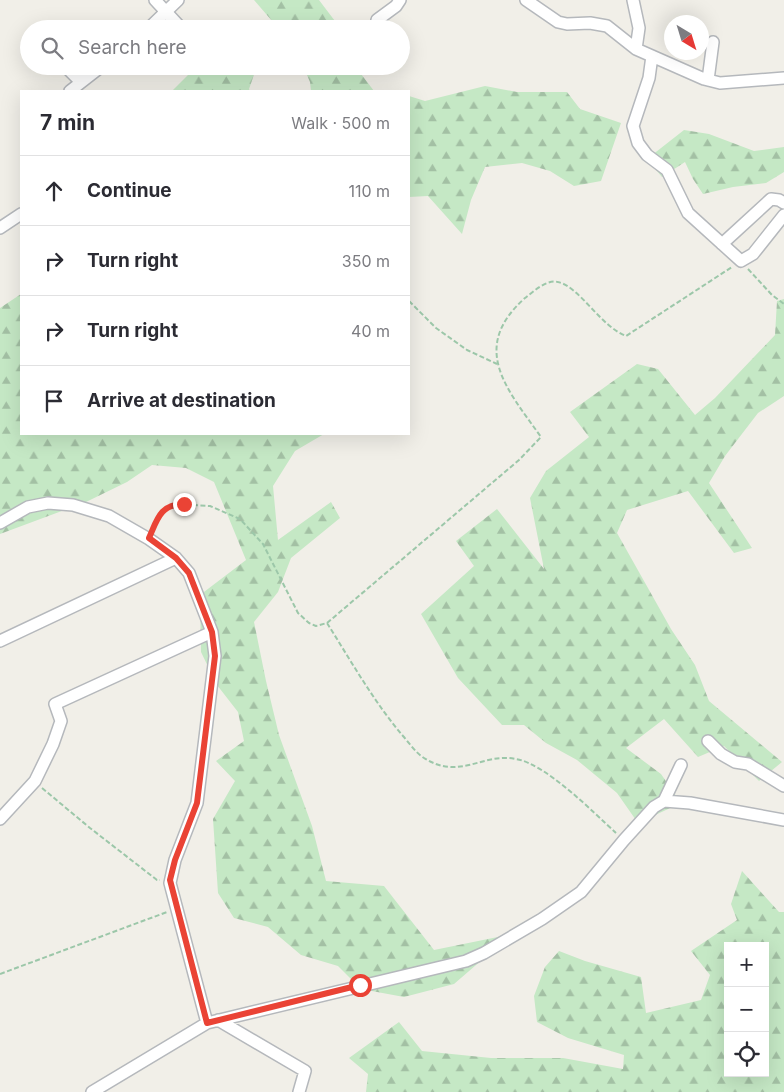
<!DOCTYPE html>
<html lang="en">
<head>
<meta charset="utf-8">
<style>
  :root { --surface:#fff; --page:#f7f7f7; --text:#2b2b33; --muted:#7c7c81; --line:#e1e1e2 }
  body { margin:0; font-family:Inter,sans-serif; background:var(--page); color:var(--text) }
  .controls { position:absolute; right:15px; bottom:15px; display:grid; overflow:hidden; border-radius:0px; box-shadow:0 5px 20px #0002 }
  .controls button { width:45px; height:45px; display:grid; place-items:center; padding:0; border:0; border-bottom:1px solid var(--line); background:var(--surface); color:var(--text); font:25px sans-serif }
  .compass { position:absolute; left:664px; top:15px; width:45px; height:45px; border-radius:50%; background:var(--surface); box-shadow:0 5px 20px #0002; rotate:142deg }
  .stop { position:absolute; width:15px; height:15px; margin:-11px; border:4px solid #ea4335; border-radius:50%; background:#fff }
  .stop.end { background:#ea4335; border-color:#fff; box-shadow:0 1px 5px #0008 }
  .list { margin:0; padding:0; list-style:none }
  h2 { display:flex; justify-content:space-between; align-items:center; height:65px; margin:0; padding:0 20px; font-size:21px }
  h2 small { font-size:16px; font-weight:400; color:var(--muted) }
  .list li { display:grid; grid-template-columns:32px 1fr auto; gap:15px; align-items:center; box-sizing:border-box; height:70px; padding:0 20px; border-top:1px solid var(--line) }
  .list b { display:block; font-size:19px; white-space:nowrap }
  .list em { font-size:16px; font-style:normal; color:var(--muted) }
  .icon { flex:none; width:28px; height:28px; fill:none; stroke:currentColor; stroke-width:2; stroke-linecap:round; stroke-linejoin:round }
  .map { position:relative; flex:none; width:784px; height:1092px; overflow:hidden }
  .search { position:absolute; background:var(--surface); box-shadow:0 5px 20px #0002; left:20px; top:20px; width:390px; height:55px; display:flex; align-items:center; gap:12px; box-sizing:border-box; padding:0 18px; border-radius:28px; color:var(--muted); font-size:19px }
  .panel { position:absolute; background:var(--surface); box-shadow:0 5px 20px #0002; left:20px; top:90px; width:390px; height:345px; border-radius:0px }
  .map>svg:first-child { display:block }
  .forest { fill:url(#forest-firs); fill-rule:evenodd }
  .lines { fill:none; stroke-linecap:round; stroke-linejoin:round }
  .minor-casing { stroke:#b5b8bc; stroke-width:14 }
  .path { stroke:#9cc7a9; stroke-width:2; stroke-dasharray:5 2.5; stroke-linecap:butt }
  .minor { stroke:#fff; stroke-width:11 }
  .route { stroke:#ea4335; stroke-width:6 }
</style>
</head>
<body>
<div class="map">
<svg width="784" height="1092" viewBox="0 0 784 1092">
  <defs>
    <pattern id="forest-firs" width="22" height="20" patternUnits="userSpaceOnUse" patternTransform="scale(1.25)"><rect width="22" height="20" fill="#c5e8c5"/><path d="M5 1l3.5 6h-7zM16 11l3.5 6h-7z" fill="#a3c0a4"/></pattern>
  </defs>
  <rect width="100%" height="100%" fill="#f1efe8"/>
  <path class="forest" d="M 254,0 L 319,0 L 341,29 L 279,29 Z
    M 197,66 L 257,66 L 249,89 L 250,91 L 172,91 Z
    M 303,66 L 355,66 L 374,91 L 395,91 L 311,91 L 310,82 Z
    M 485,86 L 517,92 L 567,92 L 580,109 L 621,123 L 601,181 L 574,186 L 550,171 L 522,163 L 485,167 L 471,200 L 462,234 L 428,196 L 409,197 L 409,96 L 425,101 Z
    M 684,130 L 709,134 L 754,151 L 784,147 L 784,172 L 766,183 L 733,187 L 703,194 L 693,179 L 685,162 L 662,177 L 647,159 Z
    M 21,294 L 21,434 L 324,434 L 295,451 L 273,486 L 278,540 L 331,502 L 340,518 L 291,558 L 278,592 L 254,622 L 266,681 L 279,735 L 312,826 L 326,881 L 384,886 L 434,950 L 512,934 L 454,984 L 404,997 L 361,989 L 338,966 L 301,955 L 268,927 L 234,918 L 218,893 L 213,819 L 235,781 L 216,761 L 244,741 L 238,712 L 217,685 L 201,652 L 200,595 L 246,560 L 214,482 L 186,468 L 152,465 L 127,482 L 86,502 L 0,534 L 0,308 Z
    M 784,299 L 784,396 L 758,413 L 725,456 L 709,483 L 752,548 L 734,553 L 688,491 L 627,510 L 617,533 L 671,629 L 695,665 L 709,701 L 782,762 L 759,781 L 724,746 L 698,757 L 664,719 L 626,748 L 661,774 L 681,803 L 638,823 L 617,793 L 577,760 L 546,743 L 524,725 L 502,725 L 458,678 L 421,614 L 474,566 L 456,541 L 497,509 L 544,569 L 530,498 L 546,471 L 589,437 L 570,412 L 637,364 L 658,369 L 695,415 L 715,398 L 775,335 L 777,301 Z
    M 742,871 L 779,912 L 784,912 L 784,1092 L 366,1092 L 368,1074 L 349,1058 L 399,1022 L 422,1051 L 491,1058 L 563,1058 L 623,1069 L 624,1055 L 568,1038 L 537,1022 L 534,996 L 545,967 L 559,951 L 585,961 L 641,977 L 646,1013 L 701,1000 L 710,975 L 691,951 L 737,920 L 731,904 ZM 728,946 L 765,946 L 765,1073 L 728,1073 Z"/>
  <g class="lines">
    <g class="minor-casing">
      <path id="minor" d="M 155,0 L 182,29
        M 526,0 L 558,22 L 567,24 L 590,23 L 607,26 L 636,49 L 704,79 L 720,83 L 784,78
        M 633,0 L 639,28 L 636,49
        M 377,20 L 396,6 L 400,0
        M 148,29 L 178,0
        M 652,56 L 649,78 L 633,126 L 638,143 L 647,155 L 667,170 L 688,213 L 741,261 L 753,254 L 784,215
        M 65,66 L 81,82
        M 708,80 L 713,42
        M 70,91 L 102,66
        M 0,228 L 21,214
        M 722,244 L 771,199 L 779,200 L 784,203
        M 0,523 L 28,507 L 48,503 L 73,505 L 109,516 L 149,539 L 176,558 L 189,573 L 212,632 L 215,656 L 197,803 L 175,860 L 170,883 L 207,1023
        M 0,641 L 176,558
        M 708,741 L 721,754 L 735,762 L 748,764 L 784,786
        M 664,801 L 681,765
        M 0,819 L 35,781 L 53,744 L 61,721 L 55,704 L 212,632
        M 218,1020 L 305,1071 L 299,1092
        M 92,1092 L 207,1023 L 466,961 L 484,953 L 542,919 L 581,892 L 624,840 L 654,807 L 664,801 L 690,803 L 784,820"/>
    </g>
    <path class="path" d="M 748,269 L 772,295 L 784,304
      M 409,301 L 436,328 L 467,350 L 497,364
      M 153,529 L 159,516 L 174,504 L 210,506 L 240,519 L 263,544 L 298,613 L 309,623 L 316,626 L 327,623 L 519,460 L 541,437 C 507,389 469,348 525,298 C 534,291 547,279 558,282 C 580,287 600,326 626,336 L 732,267
      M 327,623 C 351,661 374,702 403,736 C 410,744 416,753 424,758 C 460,781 483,752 516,759 C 546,764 593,812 616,833
      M 42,788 L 90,828 L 157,880 L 160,880
      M 0,974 L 167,912"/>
    <use href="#minor" class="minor"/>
  </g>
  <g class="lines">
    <path class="route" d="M 184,504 C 160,504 157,520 149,538 L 176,558 L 189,573 L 212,632 L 215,656 L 197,803 L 175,860 L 170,880 L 207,1023 L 360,985"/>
  </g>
</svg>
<div class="controls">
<button>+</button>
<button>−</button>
<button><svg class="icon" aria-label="locate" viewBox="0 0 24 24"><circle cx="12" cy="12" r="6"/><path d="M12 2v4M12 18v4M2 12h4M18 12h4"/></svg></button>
</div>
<svg class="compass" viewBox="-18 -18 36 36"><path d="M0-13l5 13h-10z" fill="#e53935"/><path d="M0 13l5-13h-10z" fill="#7c7c81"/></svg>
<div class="stop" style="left:360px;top:985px"></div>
<div class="stop end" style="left:184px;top:504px"></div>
<div class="search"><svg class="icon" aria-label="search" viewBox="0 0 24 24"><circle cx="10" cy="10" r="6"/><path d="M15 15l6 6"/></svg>Search here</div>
<section class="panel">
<h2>7 min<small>Walk · 500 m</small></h2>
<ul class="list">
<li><svg class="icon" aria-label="ahead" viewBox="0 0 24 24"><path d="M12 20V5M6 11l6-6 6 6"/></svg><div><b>Continue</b></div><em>110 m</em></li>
<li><svg class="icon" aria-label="right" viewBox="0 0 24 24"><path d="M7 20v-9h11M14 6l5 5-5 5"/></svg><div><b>Turn right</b></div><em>350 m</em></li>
<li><svg class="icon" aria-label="right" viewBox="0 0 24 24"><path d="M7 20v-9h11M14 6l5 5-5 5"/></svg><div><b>Turn right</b></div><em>40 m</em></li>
<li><svg class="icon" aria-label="arrive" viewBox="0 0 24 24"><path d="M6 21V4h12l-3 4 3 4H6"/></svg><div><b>Arrive at destination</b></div></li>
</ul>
</section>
</div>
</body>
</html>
